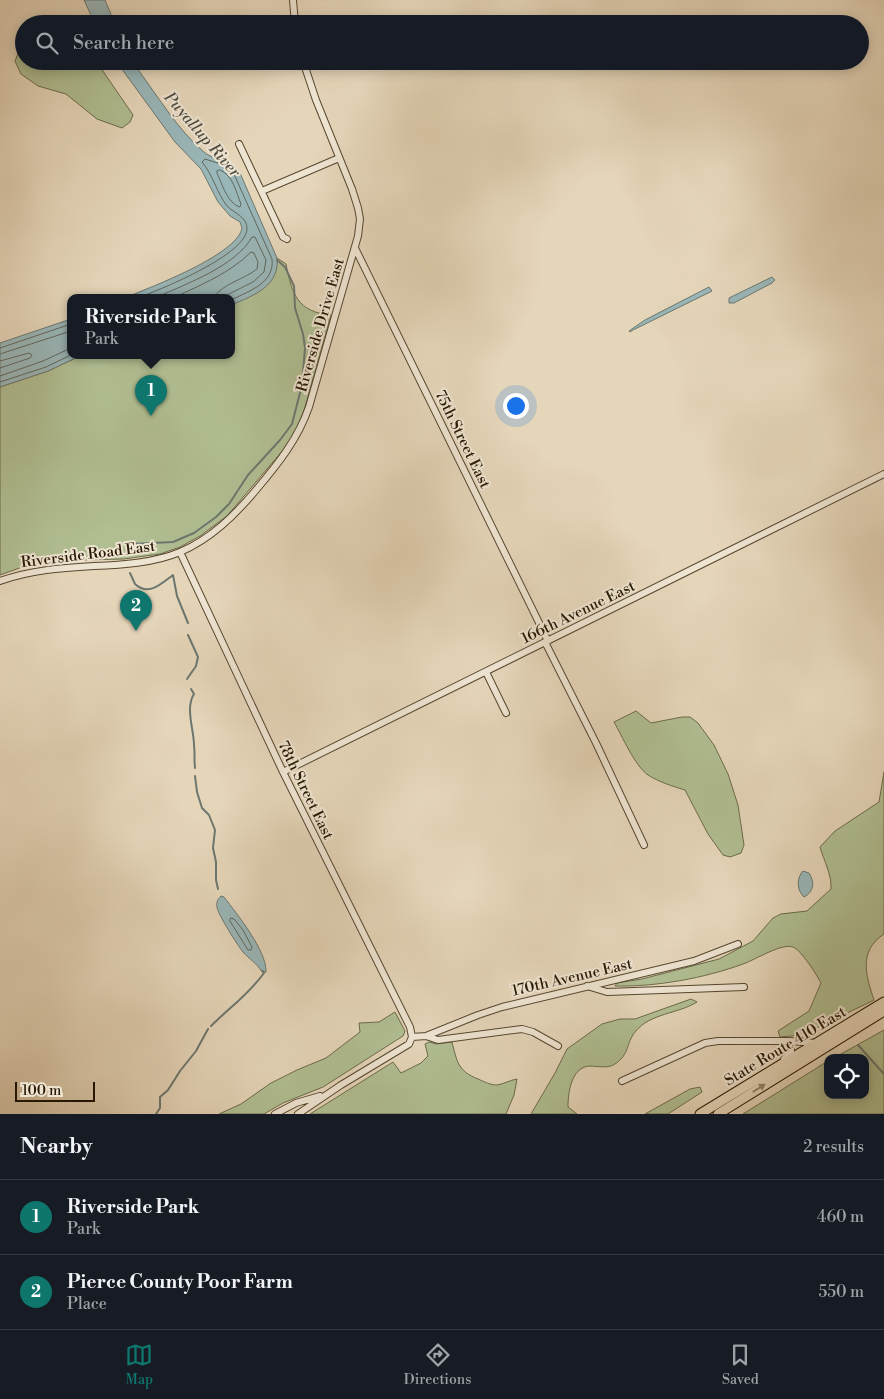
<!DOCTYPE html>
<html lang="en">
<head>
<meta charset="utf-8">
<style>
  :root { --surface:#171b24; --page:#20242c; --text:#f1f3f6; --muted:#9ea1a6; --line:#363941; --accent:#0f766e }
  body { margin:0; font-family:"Libre Bodoni",serif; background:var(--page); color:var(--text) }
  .controls { position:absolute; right:15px; bottom:15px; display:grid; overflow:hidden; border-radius:10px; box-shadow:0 2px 12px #0003 }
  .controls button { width:45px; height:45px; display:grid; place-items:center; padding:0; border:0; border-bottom:1px solid var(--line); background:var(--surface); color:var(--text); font:25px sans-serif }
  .scale { position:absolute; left:15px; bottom:12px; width:80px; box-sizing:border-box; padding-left:5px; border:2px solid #281802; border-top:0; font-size:14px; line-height:18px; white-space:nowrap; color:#281802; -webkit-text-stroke:4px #eee4d2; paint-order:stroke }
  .you { position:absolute; left:515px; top:405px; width:18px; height:18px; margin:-12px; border:4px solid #fff; border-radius:50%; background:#1a73e8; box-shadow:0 0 0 8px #1a73e833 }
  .badge { display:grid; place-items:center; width:32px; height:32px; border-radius:50%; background:var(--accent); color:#fff; font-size:16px; font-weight:700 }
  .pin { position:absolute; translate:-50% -41px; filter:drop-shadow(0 1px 2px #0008) }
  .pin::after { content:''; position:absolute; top:26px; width:18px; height:15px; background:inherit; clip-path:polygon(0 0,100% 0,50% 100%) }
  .popup { position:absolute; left:67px; top:294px; width:168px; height:65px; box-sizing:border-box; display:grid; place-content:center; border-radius:10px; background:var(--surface); filter:drop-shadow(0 1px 4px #0005); font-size:16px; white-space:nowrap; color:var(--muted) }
  .popup b { font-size:19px; color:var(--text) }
  .popup::after { content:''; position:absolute; left:50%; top:100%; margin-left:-10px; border:10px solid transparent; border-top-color:var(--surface) }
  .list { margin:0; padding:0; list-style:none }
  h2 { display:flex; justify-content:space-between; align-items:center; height:65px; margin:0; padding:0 20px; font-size:21px }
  h2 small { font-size:16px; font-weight:400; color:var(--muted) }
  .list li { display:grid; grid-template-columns:32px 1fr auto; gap:15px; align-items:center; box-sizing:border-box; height:75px; padding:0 20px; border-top:1px solid var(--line) }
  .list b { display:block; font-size:19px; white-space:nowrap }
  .list p { margin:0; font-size:16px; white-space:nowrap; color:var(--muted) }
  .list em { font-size:16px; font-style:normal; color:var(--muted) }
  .icon { flex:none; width:28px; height:28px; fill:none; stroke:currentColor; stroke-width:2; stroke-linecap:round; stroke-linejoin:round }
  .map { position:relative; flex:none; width:884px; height:1114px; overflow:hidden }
  .search { position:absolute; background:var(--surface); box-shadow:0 2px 12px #0003; left:15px; right:15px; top:15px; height:55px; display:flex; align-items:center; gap:12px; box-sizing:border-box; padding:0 18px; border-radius:28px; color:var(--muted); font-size:19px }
  .sheet { height:215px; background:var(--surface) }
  nav { display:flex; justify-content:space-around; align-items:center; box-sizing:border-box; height:70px; border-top:1px solid var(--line); background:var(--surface); font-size:14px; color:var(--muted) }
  nav a { display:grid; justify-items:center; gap:2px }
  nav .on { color:var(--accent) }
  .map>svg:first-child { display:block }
  .green { fill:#b0be92; stroke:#6c6b4a }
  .water { fill:#99b6b8; stroke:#6c776f }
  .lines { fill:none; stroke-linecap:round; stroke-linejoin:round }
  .shore { stroke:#60675d; stroke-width:1 }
  .stream { stroke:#6c776f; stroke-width:2 }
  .minor-casing { stroke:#574730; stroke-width:8 }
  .highway-casing { stroke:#281802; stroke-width:11 }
  .minor { stroke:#eee4d2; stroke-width:6 }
  .highway { stroke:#e5d5b9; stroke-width:9 }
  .oneway { fill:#908067 }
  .labels { text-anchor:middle; stroke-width:4; stroke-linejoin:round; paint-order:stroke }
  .street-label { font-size:15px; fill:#281802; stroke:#eee4d2 }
  .water-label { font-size:16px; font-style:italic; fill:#504f42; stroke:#eee4d2 }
</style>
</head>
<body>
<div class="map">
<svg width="884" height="1114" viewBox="0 0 884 1114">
  <rect width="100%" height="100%" fill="#e5d5b9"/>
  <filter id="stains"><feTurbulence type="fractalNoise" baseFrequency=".004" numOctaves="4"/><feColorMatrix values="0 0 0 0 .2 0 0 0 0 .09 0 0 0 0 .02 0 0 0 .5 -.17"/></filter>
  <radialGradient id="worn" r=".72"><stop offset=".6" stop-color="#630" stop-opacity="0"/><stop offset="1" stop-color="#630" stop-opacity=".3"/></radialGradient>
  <path class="green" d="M 24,46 L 24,61 L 96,61 L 133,115 L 130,122 L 122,128 L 97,119 L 66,94 L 38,86 L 21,74 L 15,61 L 19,51 Z
    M 277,258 L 286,264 C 292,294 297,312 331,315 L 305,407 L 299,424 L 290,442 L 227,516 L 200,536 L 180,547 L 160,554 L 124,559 L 80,560 L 40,563 L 25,566 L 0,575 L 0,387 L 48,371 L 82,355 L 231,355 L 231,305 L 259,291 L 269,283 L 277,263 Z
    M 636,711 L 651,723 L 682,717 L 690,717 L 698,723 L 714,745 L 728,774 L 738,805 L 744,845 L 741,853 L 730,857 L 723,855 L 708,834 L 685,790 C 672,786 659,782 648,775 C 635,766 622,736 614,722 Z
    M 884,772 L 884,934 C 858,951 866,976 874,1000 L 802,1035 L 780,1037 L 778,1031 L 809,1011 L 821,983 C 817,975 801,950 793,947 C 781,943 755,960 743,964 C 705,978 656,987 615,986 L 617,983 L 642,979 L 719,959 L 753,941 L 773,918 L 781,914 L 807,911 L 831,889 C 832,875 824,861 820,847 L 835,831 L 879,802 Z
    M 691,999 L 697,1002 C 678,1014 650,1013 635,1032 C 626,1043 630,1054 615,1064 C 608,1069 598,1066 589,1066 C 571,1068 568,1093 568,1107 L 577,1114 L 531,1114 L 555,1073 L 567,1049 L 602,1024 L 620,1019 L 635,1019 Z
    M 395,1012 L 405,1031 L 403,1036 L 323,1087 L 283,1103 L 264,1114 L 219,1114 L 241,1104 L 271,1083 L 297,1070 L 326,1058 L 360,1032 L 359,1023 L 379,1022 Z
    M 884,1030 L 884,1114 L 743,1114 L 828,1061 L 828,1095 L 865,1095 L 865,1058 L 834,1058 Z
    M 429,1042 L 436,1044 L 452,1042 C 457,1062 458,1071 478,1079 C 485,1082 490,1085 497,1085 C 504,1084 510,1080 517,1079 L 514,1095 L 506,1114 L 310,1114 L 393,1062 L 401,1073 L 421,1063 L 428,1056 L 425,1044 Z
    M 700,1087 L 702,1092 L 668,1114 L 645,1114 L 690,1089 Z"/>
  <path class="water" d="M 84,0 L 105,0 L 115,24 L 95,24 Z
    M 116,61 L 134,61 L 139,71 C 159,98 178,130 204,152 C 216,162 230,157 240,173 L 277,258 C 280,286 253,296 231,305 L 231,297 L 127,297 C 151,287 237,255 242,228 L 240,222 L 230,216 L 218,202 L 201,169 L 175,142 Z
    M 772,277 L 775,280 L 772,283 L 734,303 L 729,303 L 729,298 Z
    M 709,287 L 712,291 L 708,293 L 633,330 L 630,332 L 629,331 L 645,320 Z
    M 71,319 L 71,355 L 82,355 L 48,371 L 0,387 L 0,343 Z
    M 803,871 L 809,873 C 815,882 814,892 804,897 C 797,891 796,878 803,871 Z
    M 221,896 L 224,897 C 237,914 267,951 266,972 L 262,972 C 257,963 249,959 243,952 C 238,946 217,913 217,907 C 216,902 218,899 221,896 Z"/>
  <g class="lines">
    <path class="shore" d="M 220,170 C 233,175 236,192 241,204 L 240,207 C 228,204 222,184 217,173 L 217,171 Z
      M 140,297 C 162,289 248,254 247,228 C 247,217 234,213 227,206 C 217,193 213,175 202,162 L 205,159 L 227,166 L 233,172 L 272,259 C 275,283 249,291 231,300
      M 157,297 C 186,284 236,266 252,237 L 255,237 L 266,260 L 264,272 L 253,282 L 223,297
      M 175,297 C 201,285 230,273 251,252 L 254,253 L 258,262 L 257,269 C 245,279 222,284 214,297
      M 0,348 L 71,324
      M 0,354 L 71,331
      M 0,361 L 29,353 L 32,355 L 30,358 L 0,368
      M 0,376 L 43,361 L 71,348
      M 0,382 L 46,367 L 71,355
      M 231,918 L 234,919 L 243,930 L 252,947 L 251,950 L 248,950 L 230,921 Z"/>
    <path class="stream" d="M 126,550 L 127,546 L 131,544 L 173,542 L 194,533 L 216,517 L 229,504 L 248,475 L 280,440 L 292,424 L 302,385 L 305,348 L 303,334 L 295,308 L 294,286 L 285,267 L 277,260
      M 130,573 L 135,584 C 149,597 162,583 173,575 L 177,596 L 188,623
      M 187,679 L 196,666 L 198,657 L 188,635
      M 191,689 L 194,694 C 185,708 194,730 194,745 C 195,753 194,760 195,768
      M 195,776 L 197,792 L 202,808 L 209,815 L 215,830 L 213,848 L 216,862 L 216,880 L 218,889
      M 211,1026 C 229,1008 249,994 264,973 L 263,971
      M 858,1045 L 884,1074
      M 156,1114 L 160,1108 L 160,1097 L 168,1090 L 180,1071 L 196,1051 L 208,1029"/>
    <g class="minor-casing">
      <path id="minor" d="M 293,0 L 295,24
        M 239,144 L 283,237 L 287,239
        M 262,191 L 339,158
        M 355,248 L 548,641
        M 180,552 L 283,772 L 410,1027 L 412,1037
        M 0,581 C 31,570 61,568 94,566 C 121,565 154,563 180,552 C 211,539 235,515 256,490 C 278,464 298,439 309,407 L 358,236 L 360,219 L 358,208 L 352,189 L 316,100 L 303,61
        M 545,642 L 596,743 L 644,845
        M 486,672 L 506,713
        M 283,772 L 884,474
        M 587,986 L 607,992 L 744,987
        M 426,1036 L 438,1040 L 522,1029 L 533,1032 L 558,1046
        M 412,1037 L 426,1036 L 478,1015 L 502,1007 L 694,961 L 738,944
        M 784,1059 L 791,1052 L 790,1041 L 816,1043
        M 622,1081 L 705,1043 L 718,1041 L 790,1041
        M 275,1114 L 296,1103 L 320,1096
        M 298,1114 L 341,1085 L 409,1044 L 412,1037"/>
    </g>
    <g class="highway-casing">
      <path id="highway" d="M 700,1114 L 884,1002
        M 718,1114 L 884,1011"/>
    </g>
    <use href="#minor" class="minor"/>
    <use href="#highway" class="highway"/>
  </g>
  <defs><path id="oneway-solid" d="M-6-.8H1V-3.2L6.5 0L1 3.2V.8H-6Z" transform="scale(1.25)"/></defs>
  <use class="oneway" href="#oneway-solid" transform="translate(759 1088) rotate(-32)"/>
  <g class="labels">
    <g class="street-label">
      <text transform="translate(320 325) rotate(-74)" y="5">Riverside Drive East</text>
      <text transform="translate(463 439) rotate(64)" y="5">75th Street East</text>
      <text transform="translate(88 554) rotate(-7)" y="5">Riverside Road East</text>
      <text transform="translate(578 612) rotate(-26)" y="5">166th Avenue East</text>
      <text transform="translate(306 790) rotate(64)" y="5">78th Street East</text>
      <text transform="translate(572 977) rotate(-13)" y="5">170th Avenue East</text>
      <text transform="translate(785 1046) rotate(-31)" y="5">State Route 410 East</text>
    </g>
    <g class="water-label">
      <text transform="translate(203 134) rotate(49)" y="6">Puyallup River</text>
    </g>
  </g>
  <rect width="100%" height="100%" filter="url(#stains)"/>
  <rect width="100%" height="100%" fill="url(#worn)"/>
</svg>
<div class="controls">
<button><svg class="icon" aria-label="locate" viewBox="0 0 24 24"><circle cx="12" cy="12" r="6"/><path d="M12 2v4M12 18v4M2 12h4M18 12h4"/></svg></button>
</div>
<div class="scale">100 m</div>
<div class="you"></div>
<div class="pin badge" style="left:151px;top:416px">1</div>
<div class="popup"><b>Riverside Park</b>Park</div>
<div class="pin badge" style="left:136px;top:631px">2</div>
<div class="search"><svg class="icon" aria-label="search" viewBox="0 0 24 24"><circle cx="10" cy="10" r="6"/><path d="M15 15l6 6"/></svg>Search here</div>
</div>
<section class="sheet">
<h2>Nearby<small>2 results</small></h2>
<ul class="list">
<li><span class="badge">1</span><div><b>Riverside Park</b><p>Park</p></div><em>460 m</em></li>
<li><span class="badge">2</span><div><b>Pierce County Poor Farm</b><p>Place</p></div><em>550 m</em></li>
</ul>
</section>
<nav>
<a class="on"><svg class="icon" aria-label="map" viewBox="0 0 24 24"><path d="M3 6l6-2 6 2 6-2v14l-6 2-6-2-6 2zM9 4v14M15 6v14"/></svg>Map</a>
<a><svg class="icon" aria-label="directions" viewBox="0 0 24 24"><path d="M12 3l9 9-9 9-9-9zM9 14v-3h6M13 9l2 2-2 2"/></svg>Directions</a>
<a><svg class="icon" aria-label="saved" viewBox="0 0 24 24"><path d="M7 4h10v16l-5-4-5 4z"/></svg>Saved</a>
</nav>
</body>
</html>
